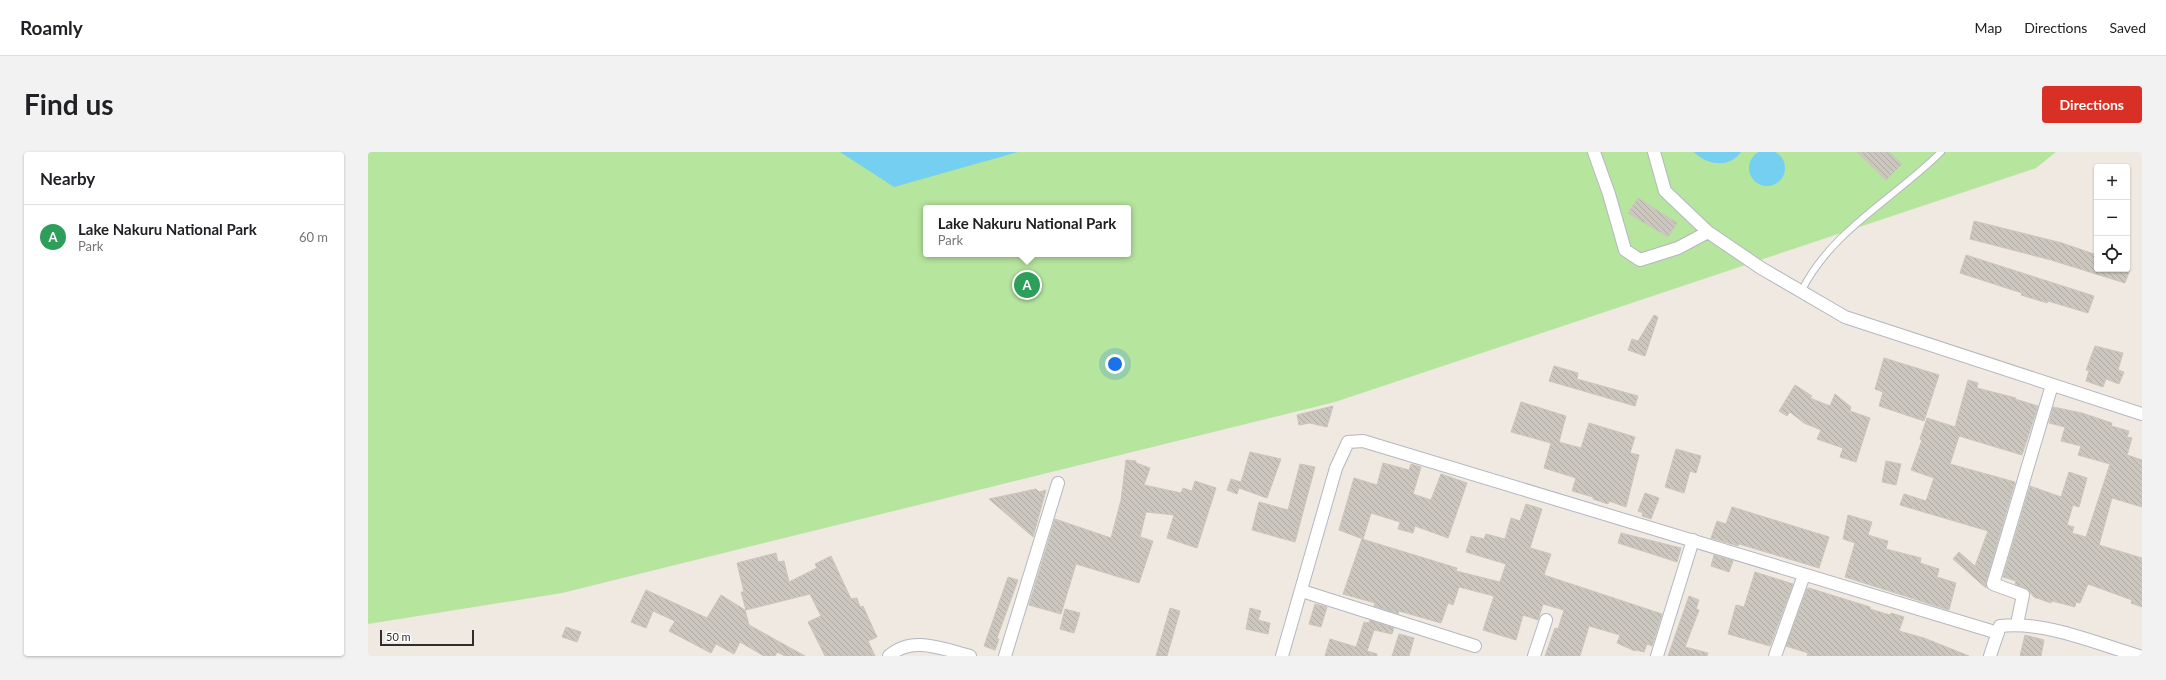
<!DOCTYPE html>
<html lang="en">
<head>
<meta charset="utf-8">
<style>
  :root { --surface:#fff; --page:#f2f2f2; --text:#202124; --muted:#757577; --line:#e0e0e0; --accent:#d93025 }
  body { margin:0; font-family:Lato,sans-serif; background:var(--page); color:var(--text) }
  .controls { position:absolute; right:12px; top:12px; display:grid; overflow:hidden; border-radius:4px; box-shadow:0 1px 3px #0004 }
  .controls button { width:36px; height:36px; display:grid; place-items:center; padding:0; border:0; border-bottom:1px solid var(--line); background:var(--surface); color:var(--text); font:20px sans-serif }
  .scale { position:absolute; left:12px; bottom:10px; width:94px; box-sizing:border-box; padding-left:4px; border:2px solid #2e2e2e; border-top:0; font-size:11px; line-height:14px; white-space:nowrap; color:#2e2e2e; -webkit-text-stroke:3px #fff; paint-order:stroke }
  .you { position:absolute; left:747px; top:212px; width:14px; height:14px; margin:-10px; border:3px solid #fff; border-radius:50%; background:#1a73e8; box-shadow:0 0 0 6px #1a73e833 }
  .badge { display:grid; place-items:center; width:26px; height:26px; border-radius:50%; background:var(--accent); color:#fff; font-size:13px; font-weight:700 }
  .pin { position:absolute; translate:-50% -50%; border:2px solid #fff; box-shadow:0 1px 4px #0006 }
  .popup { position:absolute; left:555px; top:53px; width:208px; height:52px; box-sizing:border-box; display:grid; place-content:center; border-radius:4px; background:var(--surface); filter:drop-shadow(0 1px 3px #0005); font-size:13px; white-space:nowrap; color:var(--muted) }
  .popup b { font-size:15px; color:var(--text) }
  .popup::after { content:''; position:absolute; left:50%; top:100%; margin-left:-8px; border:8px solid transparent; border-top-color:var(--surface) }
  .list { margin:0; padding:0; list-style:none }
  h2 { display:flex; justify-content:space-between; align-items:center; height:52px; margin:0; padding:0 16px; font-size:17px }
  h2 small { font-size:13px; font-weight:400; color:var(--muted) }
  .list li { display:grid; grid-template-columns:26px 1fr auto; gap:12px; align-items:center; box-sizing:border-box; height:64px; padding:0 16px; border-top:1px solid var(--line) }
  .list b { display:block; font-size:15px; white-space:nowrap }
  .list p { margin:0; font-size:13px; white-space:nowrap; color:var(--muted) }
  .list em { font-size:13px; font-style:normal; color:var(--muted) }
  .icon { flex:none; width:22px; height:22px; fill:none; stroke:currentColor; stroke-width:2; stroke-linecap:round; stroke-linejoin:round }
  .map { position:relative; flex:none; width:1774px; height:504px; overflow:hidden; border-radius:4px }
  header { display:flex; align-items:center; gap:24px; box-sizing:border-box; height:56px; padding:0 20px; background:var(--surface); border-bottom:1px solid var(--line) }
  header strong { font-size:19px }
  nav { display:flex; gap:22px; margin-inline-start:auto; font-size:14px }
  .intro { display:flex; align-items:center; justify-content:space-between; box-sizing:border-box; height:96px; padding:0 24px }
  h1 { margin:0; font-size:28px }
  .button { padding:10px 18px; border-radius:4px; background:var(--accent); color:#fff; font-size:14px; font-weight:700 }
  main { display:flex; gap:24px; padding:0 24px }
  aside { flex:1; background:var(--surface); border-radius:4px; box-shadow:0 1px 3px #0004 }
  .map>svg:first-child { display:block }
  .grass { fill:#b6e59e; fill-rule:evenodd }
  .water { fill:#75cff0 }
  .building { fill:url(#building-back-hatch); stroke:#cbc5ba }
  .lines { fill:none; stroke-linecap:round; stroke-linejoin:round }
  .lane-casing { stroke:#b4b7c1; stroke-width:8 }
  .street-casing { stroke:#b4b7c1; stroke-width:14 }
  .lane { stroke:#fff; stroke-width:6 }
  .street { stroke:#fff; stroke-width:12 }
</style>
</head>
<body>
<header>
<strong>Roamly</strong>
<nav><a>Map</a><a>Directions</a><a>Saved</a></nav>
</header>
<div class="intro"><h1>Find us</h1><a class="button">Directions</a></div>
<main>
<aside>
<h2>Nearby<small></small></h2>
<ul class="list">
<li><span class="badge" style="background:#2e9e5b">A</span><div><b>Lake Nakuru National Park</b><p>Park</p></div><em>60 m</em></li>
</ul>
</aside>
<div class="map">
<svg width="1774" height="504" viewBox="0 0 1774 504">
  <defs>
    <pattern id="building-back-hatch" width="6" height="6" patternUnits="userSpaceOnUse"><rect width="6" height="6" fill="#cbc7bf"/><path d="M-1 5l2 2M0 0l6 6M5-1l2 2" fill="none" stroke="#afaba4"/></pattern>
  </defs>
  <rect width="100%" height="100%" fill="#efe9e1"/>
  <path class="grass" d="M 0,0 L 1688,0 L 1668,16 L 967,250 L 194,441 L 0,472 ZM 558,56 L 760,56 L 760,102 L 558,102 Z"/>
  <path class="water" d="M1381 16a18 18 0 1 1 36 0a18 18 0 1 1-36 0Z
    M 472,0 L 650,0 L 526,35 Z
    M 1326,0 L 1373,0 C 1361,17 1338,13 1326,0 Z"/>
  <path class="building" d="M 1489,0 L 1521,0 L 1534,12 L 1518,28 Z
    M 1270,46 L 1309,71 L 1300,85 L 1260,61 Z
    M 1606,69 L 1694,91 L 1729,103 L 1729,117 L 1762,117 L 1757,131 L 1683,108 L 1602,87 Z
    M 1598,103 L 1726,144 L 1720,161 L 1680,149 L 1679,151 L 1653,143 L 1654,141 L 1592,121 Z
    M 1286,163 L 1290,165 L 1277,204 L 1260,198 L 1264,187 L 1270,189 Z
    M 1727,194 L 1755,201 L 1750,218 L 1756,220 L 1751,232 L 1738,227 L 1735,235 L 1718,229 L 1721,219 L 1718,218 Z
    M 1516,206 L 1571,223 L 1556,269 L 1511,254 L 1515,240 L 1507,237 Z
    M 1186,214 L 1210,221 L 1209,227 L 1270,244 L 1267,254 L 1181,229 Z
    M 1600,228 L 1610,231 L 1609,236 L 1648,246 L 1647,247 L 1670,254 L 1654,303 L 1591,284 L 1582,312 L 1647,330 L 1618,430 L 1618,436 L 1585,407 L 1591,400 L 1607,414 L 1620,379 L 1532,353 L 1536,342 L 1558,349 L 1566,326 L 1543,318 L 1554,288 L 1552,287 L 1559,266 L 1587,275 Z
    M 1427,233 L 1444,244 L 1442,246 L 1462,254 L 1467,242 L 1483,255 L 1482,259 L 1502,266 L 1488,310 L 1472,305 L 1475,296 L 1449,287 L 1453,278 L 1436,271 L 1422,260 L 1419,264 L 1411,259 Z
    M 1153,250 L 1198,264 L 1191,290 L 1213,296 L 1221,271 L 1267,285 L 1262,301 L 1271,303 L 1258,355 L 1241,349 L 1240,352 L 1225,347 L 1225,345 L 1204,339 L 1208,326 L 1176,316 L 1183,291 L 1143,280 Z
    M 965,254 L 959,275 L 942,271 L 931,273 L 929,263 Z
    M 1685,255 L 1714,261 L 1744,271 L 1743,274 L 1761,279 L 1759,285 L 1764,286 L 1759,303 L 1774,308 L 1774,355 L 1744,346 L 1731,393 L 1774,406 L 1774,455 L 1763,451 L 1764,448 L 1720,432 L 1712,451 L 1708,450 L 1707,455 L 1684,449 L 1683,451 L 1666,445 L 1660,438 L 1647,432 L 1648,429 L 1635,425 L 1662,334 L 1693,345 L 1701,320 L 1719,326 L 1711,355 L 1705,353 L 1699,373 L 1706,375 L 1704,381 L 1718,385 L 1742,312 L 1710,303 L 1713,294 L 1693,289 L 1697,275 L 1681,271 Z
    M 1308,297 L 1333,304 L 1328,321 L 1322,319 L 1316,341 L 1297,335 Z
    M 882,300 L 913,307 L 899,346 L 871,336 L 869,342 L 859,338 L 863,327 L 873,330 Z
    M 758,308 L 768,309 L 768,311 L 782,316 L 776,333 L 813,341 L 815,336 L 824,339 L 827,329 L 848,336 L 829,396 L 799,386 L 806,363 L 778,360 L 772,385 L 785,389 L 771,431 L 708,412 L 693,462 L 661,453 L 687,367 L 743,386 L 753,348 Z
    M 1518,309 L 1533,312 L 1528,333 L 1514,330 Z
    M 1015,311 L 1041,318 L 1043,312 L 1053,315 L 1045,342 L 1063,348 L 1073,322 L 1099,331 L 1080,386 L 1047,374 L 1045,381 L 1030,377 L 1032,370 L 1003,361 L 995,387 L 971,378 L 986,326 L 1009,333 Z
    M 932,312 L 947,315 L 927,390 L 884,378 L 891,350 L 920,358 Z
    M 668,337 L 671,340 L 678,338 L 665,385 L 621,347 Z
    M 1277,341 L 1291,346 L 1283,367 L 1274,364 L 1275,361 L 1270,359 Z
    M 1158,352 L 1174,357 L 1162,396 L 1183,402 L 1176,423 L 1294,462 L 1284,494 L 1279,492 L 1276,500 L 1268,498 L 1267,499 L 1249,491 L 1252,483 L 1221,474 L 1212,504 L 1177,504 L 1187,476 L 1190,477 L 1196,458 L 1175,452 L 1170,468 L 1155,463 L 1148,488 L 1115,478 L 1126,444 L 1091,435 L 1085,453 L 1080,451 L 1073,471 L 1031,459 L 1030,462 L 1006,454 L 1007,451 L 975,442 L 994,387 L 1089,416 L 1088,419 L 1132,430 L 1138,412 L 1098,400 L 1103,384 L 1116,387 L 1118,382 L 1137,387 L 1143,366 L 1152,369 Z
    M 1364,355 L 1461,385 L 1451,416 L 1371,392 L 1370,394 L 1343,386 L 1349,369 L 1358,372 Z
    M 1480,363 L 1504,370 L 1500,383 L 1520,389 L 1518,397 L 1553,406 L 1552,411 L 1571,417 L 1569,425 L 1588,431 L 1581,458 L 1477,425 L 1487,391 L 1475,387 Z
    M 1253,381 L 1313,396 L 1309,410 L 1250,391 Z
    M 408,401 L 410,410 L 416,409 L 421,430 L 449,416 L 447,412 L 463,404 L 483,447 L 489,446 L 492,455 L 495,454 L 509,485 L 500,489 L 507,504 L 457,504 L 440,470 L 453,464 L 442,442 L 378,458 L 373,440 L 376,440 L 369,411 Z
    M 1346,403 L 1365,409 L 1361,420 L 1343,414 Z
    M 1387,420 L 1425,432 L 1402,494 L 1360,482 L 1368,453 L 1376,455 Z
    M 640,425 L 650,428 L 629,486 L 631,487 L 627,498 L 616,494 Z
    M 1441,436 L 1502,455 L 1502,457 L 1522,463 L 1523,461 L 1536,465 L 1531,479 L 1556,486 L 1601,504 L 1439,504 L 1440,501 L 1418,494 L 1439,437 Z
    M 278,438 L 339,466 L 353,443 L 377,458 L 381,473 L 437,504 L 417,504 L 409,500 L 407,504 L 396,504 L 372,490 L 366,502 L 348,492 L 343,501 L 301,479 L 307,469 L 285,459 L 278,476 L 263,470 Z
    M 1321,444 L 1331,448 L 1328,457 L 1331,458 L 1317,495 L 1340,501 L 1339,504 L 1300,504 Z
    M 947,452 L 959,455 L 953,475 L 941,472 Z
    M 802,456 L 812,459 L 799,504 L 788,504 Z
    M 882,456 L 893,459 L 890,468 L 902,471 L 900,482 L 878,477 Z
    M 697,457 L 712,461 L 706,481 L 692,477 Z
    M 1002,468 L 1026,476 L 1024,482 L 1006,478 L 999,499 L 1009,502 L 1009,504 L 957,504 L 962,487 L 988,495 L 996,470 L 1001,471 Z
    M 198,475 L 213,480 L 209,490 L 194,485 Z
    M 1031,482 L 1046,486 L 1041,504 L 1024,504 Z
    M 1657,483 L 1676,488 L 1673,504 L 1652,504 Z"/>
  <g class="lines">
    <g class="lane-casing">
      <path id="lane" d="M 1434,138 C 1464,78 1527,46 1573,0"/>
    </g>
    <g class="street-casing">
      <path id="street" d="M 1226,0 L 1241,42 L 1257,98 L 1272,108 L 1310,96 L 1340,80
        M 1286,0 L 1297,39 L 1340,80 L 1393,116 L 1477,165 L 1774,262
        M 934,439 L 1107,494
        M 1649,472 L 1655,443 L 1625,432 L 1684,233
        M 521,504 C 544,483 575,497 602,504
        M 637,504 L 690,331
        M 914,504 L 968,316 L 980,290 L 995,289 L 1630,481
        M 1166,504 L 1178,468
        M 1289,504 L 1325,388
        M 1407,504 L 1436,423
        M 1622,504 L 1632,474 C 1678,469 1727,491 1771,504"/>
    </g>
    <use href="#lane" class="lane"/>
    <use href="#street" class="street"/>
  </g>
</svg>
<div class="controls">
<button>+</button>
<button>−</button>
<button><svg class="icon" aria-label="locate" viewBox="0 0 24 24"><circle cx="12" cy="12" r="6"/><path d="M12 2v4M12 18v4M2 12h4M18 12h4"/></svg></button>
</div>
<div class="scale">50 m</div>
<div class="you"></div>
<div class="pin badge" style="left:659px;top:133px;background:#2e9e5b">A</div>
<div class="popup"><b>Lake Nakuru National Park</b>Park</div>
</div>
</main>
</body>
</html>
